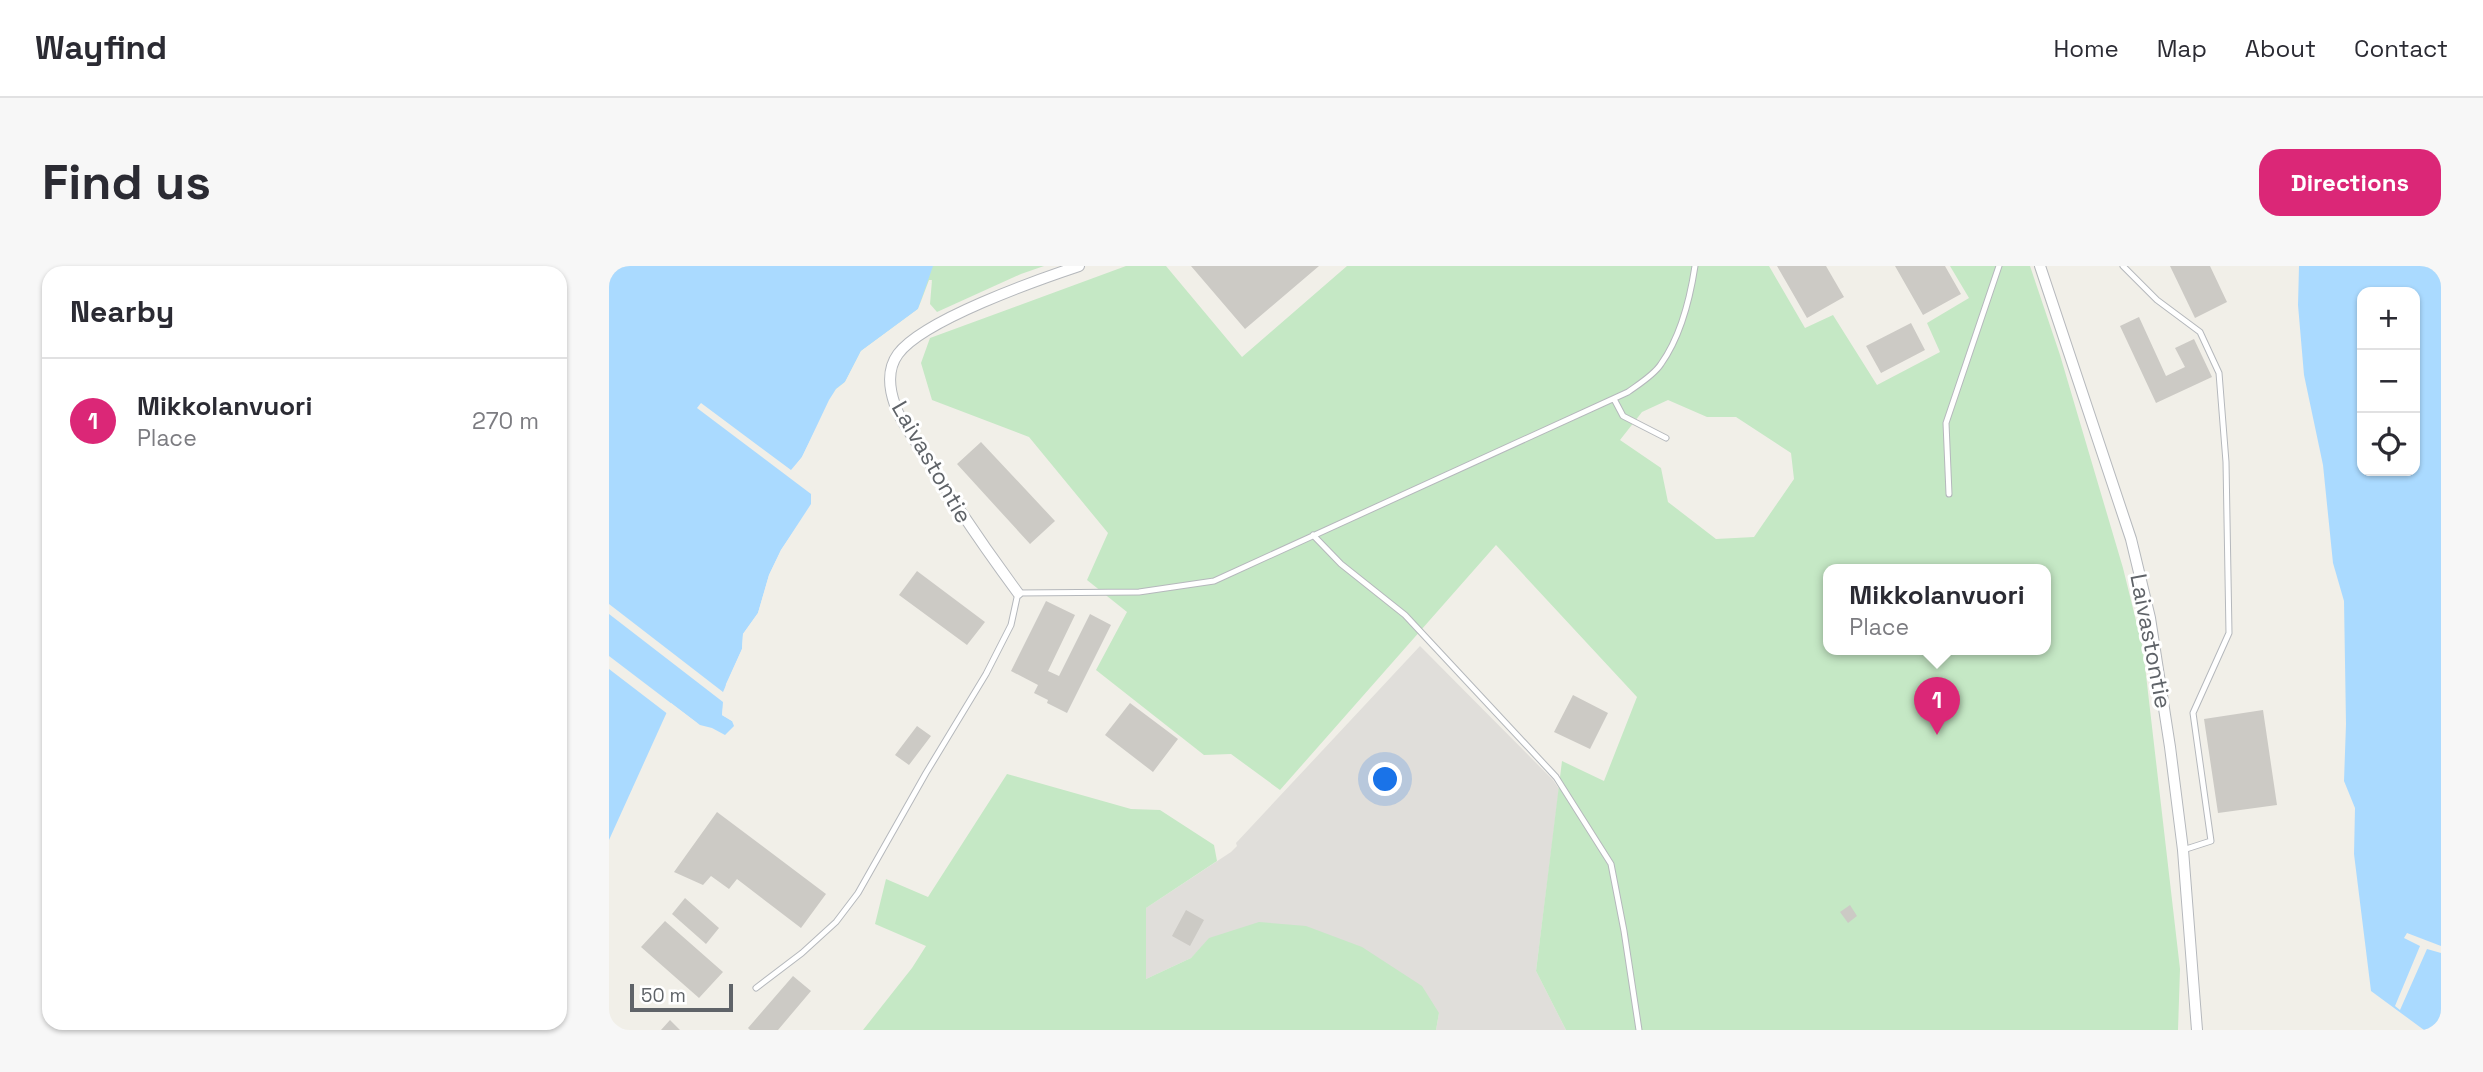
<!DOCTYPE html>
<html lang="en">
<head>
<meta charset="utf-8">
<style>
  :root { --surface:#fff; --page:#f7f7f7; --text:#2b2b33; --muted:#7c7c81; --line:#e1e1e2; --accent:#db2777 }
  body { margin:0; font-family:"Space Grotesk",sans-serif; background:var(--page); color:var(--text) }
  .controls { position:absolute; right:21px; top:21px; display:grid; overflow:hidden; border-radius:14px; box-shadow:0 2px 5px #0004 }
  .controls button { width:63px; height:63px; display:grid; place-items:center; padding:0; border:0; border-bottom:2px solid var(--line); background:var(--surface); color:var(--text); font:35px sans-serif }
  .scale { position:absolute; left:21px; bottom:18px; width:103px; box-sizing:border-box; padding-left:7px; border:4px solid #5f6368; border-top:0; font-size:19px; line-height:24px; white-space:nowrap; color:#5f6368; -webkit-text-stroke:5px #fff; paint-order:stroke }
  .you { position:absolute; left:777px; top:514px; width:24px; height:24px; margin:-18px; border:5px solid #fff; border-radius:50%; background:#1a73e8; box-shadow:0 0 0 10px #1a73e833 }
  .badge { display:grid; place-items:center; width:46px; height:46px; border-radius:50%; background:var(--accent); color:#fff; font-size:23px; font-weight:700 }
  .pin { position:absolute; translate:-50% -58px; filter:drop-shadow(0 2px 4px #0008) }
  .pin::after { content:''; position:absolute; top:37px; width:24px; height:21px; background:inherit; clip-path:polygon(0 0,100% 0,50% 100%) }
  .popup { position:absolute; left:1214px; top:298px; width:228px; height:91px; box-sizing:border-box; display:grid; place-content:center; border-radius:14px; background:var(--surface); filter:drop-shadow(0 2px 5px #0005); font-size:23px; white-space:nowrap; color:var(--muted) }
  .popup b { font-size:26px; color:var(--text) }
  .popup::after { content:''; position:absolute; left:50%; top:100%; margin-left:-14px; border:14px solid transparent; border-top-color:var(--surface) }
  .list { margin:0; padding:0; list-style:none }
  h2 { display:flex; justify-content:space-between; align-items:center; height:91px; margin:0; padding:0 28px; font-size:30px }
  h2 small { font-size:23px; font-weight:400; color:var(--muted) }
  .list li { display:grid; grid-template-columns:46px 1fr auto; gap:21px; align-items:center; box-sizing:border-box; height:126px; padding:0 28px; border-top:2px solid var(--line) }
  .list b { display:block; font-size:26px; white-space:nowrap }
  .list p { margin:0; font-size:23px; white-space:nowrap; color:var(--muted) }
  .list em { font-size:23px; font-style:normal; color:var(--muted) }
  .icon { flex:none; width:38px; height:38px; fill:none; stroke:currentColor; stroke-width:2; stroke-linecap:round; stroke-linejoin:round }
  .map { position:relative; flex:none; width:1832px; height:764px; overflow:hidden; border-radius:21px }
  header { display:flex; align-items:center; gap:42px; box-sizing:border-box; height:98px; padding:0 35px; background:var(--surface); border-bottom:2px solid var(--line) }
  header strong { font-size:33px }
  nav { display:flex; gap:38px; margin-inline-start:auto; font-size:24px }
  .intro { display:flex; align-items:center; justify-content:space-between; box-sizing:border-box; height:168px; padding:0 42px }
  h1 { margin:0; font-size:49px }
  .button { padding:18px 32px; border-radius:21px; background:var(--accent); color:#fff; font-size:24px; font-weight:700 }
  main { display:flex; gap:42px; padding:0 42px }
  aside { flex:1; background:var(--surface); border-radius:21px; box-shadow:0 2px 5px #0004 }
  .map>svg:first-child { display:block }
  .industrial { fill:#e0deda }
  .green { fill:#c5e8c5; fill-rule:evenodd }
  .water { fill:#aadaff; fill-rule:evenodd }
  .pier { fill:#f1efe8 }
  .building { fill:#cccac5 }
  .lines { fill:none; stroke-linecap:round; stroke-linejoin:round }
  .lane-casing { stroke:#b5b8bc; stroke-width:7 }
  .street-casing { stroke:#b5b8bc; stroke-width:12 }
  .lane { stroke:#fff; stroke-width:5 }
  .street { stroke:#fff; stroke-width:10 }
  .labels { text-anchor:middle; stroke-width:6; stroke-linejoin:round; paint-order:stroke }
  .street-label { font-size:23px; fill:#5f6368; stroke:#fff }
</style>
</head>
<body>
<header>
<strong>Wayfind</strong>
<nav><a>Home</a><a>Map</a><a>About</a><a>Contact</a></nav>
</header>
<div class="intro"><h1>Find us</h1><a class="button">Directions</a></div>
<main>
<aside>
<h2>Nearby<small></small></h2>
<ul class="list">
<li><span class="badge">1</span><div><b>Mikkolanvuori</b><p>Place</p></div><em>270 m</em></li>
</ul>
</aside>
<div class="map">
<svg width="1832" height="764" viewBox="0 0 1832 764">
  <rect width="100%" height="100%" fill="#f1efe8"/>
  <path class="industrial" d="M 811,380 L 944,514 L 950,523 L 927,705 L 957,764 L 827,764 L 830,747 L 601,672 L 582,692 L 537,713 L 537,642 L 622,586 L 628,580 L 627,577 Z"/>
  <path class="green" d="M 296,0 L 435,0 L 412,8 L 328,46 L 321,38 L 323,14 L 309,43 L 252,85 L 236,116 L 220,134 L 207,165 L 206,123 Z
    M 517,0 L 557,0 L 633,91 L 738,0 L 1160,0 L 1196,62 L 1224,49 L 1268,119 L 1331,86 L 1318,57 L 1360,32 L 1341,0 L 1421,0 L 1451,89 L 1514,302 L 1534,383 L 1571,703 L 1569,764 L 957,764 L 927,705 L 953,495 L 995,515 L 1028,431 L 887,279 L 671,524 L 622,488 L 595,489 L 487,404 L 518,346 L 478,314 L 499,267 L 420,171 L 323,134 L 312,97 L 321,72 ZM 1059,134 L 1098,151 L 1127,151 L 1182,187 L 1185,213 L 1145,271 L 1107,273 L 1059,236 L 1052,202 L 1011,174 L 1033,146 ZM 1220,303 L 1436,303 L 1436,383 L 1220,383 Z
    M 398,508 L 522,543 L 551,544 L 605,579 L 608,595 L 537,642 L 537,713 L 582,692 L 600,672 L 650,656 L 697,660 L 753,681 L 813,720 L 830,747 L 827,764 L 254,764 L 303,702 L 317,680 L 266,658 L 277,613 L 319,631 Z"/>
  <path class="water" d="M 0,0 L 324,0 L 309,43 L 252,85 L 236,116 L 227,123 L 193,191 L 182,206 L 202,225 L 202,238 L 172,284 L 160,309 L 149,347 L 134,368 L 133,383 L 117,418 L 113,449 L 123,455 L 125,460 L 116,469 L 103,462 L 91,459 L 62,437 L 0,574 Z
    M 1690,0 L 1832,0 L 1832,764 L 1815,764 L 1762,725 L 1745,588 L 1746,542 L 1735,515 L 1737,458 L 1735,335 L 1724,297 L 1714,199 L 1695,109 L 1689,39 ZM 1753,26 L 1806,26 L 1806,205 L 1753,205 Z"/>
  <path class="pier" d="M 320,14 L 323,14 L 312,46 L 254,87 L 239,118 L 230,126 L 223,136 L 196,193 L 187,202 L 185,206 L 205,223 L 206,231 L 88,142 L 92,137 L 182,204 L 193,191 L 220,134 L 227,123 L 236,116 L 252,85 L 309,43 Z
    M 189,259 L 192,259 L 175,285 L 164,310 L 152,349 L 138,369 L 137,384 L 120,420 L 120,434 L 116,442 L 116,447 L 124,452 L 123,455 L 113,449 L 114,436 L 0,348 L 0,338 L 114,426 L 133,383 L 134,368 L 149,347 L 160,309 L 172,284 Z
    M 0,390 L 88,457 L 86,460 L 63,442 L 60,449 L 0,403 Z
    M 1798,667 L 1832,680 L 1832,687 L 1818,683 L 1791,744 L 1786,740 L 1811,680 L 1795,672 Z"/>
  <path class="building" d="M 582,0 L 710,0 L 636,63 Z
    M 1168,0 L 1217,0 L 1235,31 L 1198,52 Z
    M 1286,0 L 1336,0 L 1352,28 L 1314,49 Z
    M 1561,0 L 1601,0 L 1618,36 L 1586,52 Z
    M 1530,51 L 1557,110 L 1576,101 L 1566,82 L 1585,73 L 1603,111 L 1547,137 L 1511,60 Z
    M 1302,57 L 1316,84 L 1272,107 L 1257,80 Z
    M 372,176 L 446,255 L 421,278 L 348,198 Z
    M 308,305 L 376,356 L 358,379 L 290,329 Z
    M 437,335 L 466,349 L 439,405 L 450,410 L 481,348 L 502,359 L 458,447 L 438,437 L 439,434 L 425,427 L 429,419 L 402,405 Z
    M 964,429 L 999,447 L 981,483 L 945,466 Z
    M 521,437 L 569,473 L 544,506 L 496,469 Z
    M 1654,444 L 1668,539 L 1609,547 L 1595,453 Z
    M 308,460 L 322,470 L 300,499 L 286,489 Z
    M 108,546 L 217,628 L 192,662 L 128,613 L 120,623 L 102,610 L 94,619 L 65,606 Z
    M 76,632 L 110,662 L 97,678 L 63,648 Z
    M 1241,639 L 1248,650 L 1239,657 L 1231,646 Z
    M 577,644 L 595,654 L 581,680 L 563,670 Z
    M 56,655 L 114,706 L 90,732 L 32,681 Z
    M 184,710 L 202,725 L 169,764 L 141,764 L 139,762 Z
    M 61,754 L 71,764 L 52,764 Z"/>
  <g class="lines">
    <g class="lane-casing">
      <path id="lane" d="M 1514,0 L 1548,34 L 1591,66 L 1610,107 L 1617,196 L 1620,367 L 1584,447 L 1602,575 L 1574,584
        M 1005,133 L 1014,150 L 1057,172
        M 1340,228 L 1337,157 L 1390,0
        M 704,269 L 732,298 L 796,349 L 947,511 L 1002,598 L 1015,665 L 1030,764
        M 147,722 L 193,687 L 227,656 L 249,627 L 317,507 L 377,408 L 402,359 L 409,327 L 530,326 L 605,315 L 1019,126 C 1030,118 1045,109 1052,98 C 1072,70 1081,33 1086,0"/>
    </g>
    <g class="street-casing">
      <path id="street" d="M 1431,0 L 1522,273 L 1541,352 L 1561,481 L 1574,584 L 1588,764
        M 409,327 C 375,281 343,234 313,185 C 304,171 291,155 286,139 C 280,122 278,103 289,88 C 314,54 428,14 470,0"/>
    </g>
    <use href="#lane" class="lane"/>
    <use href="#street" class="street"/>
  </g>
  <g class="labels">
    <g class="street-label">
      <text transform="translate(323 196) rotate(60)" y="8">Laivastontie</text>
      <text transform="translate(1542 375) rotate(79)" y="8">Laivastontie</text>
    </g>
  </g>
</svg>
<div class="controls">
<button>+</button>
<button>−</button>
<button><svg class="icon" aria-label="locate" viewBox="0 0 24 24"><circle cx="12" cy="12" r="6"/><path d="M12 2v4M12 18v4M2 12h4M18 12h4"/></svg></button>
</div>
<div class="scale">50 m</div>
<div class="you"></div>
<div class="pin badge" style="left:1328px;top:469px">1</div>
<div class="popup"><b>Mikkolanvuori</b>Place</div>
</div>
</main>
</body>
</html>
